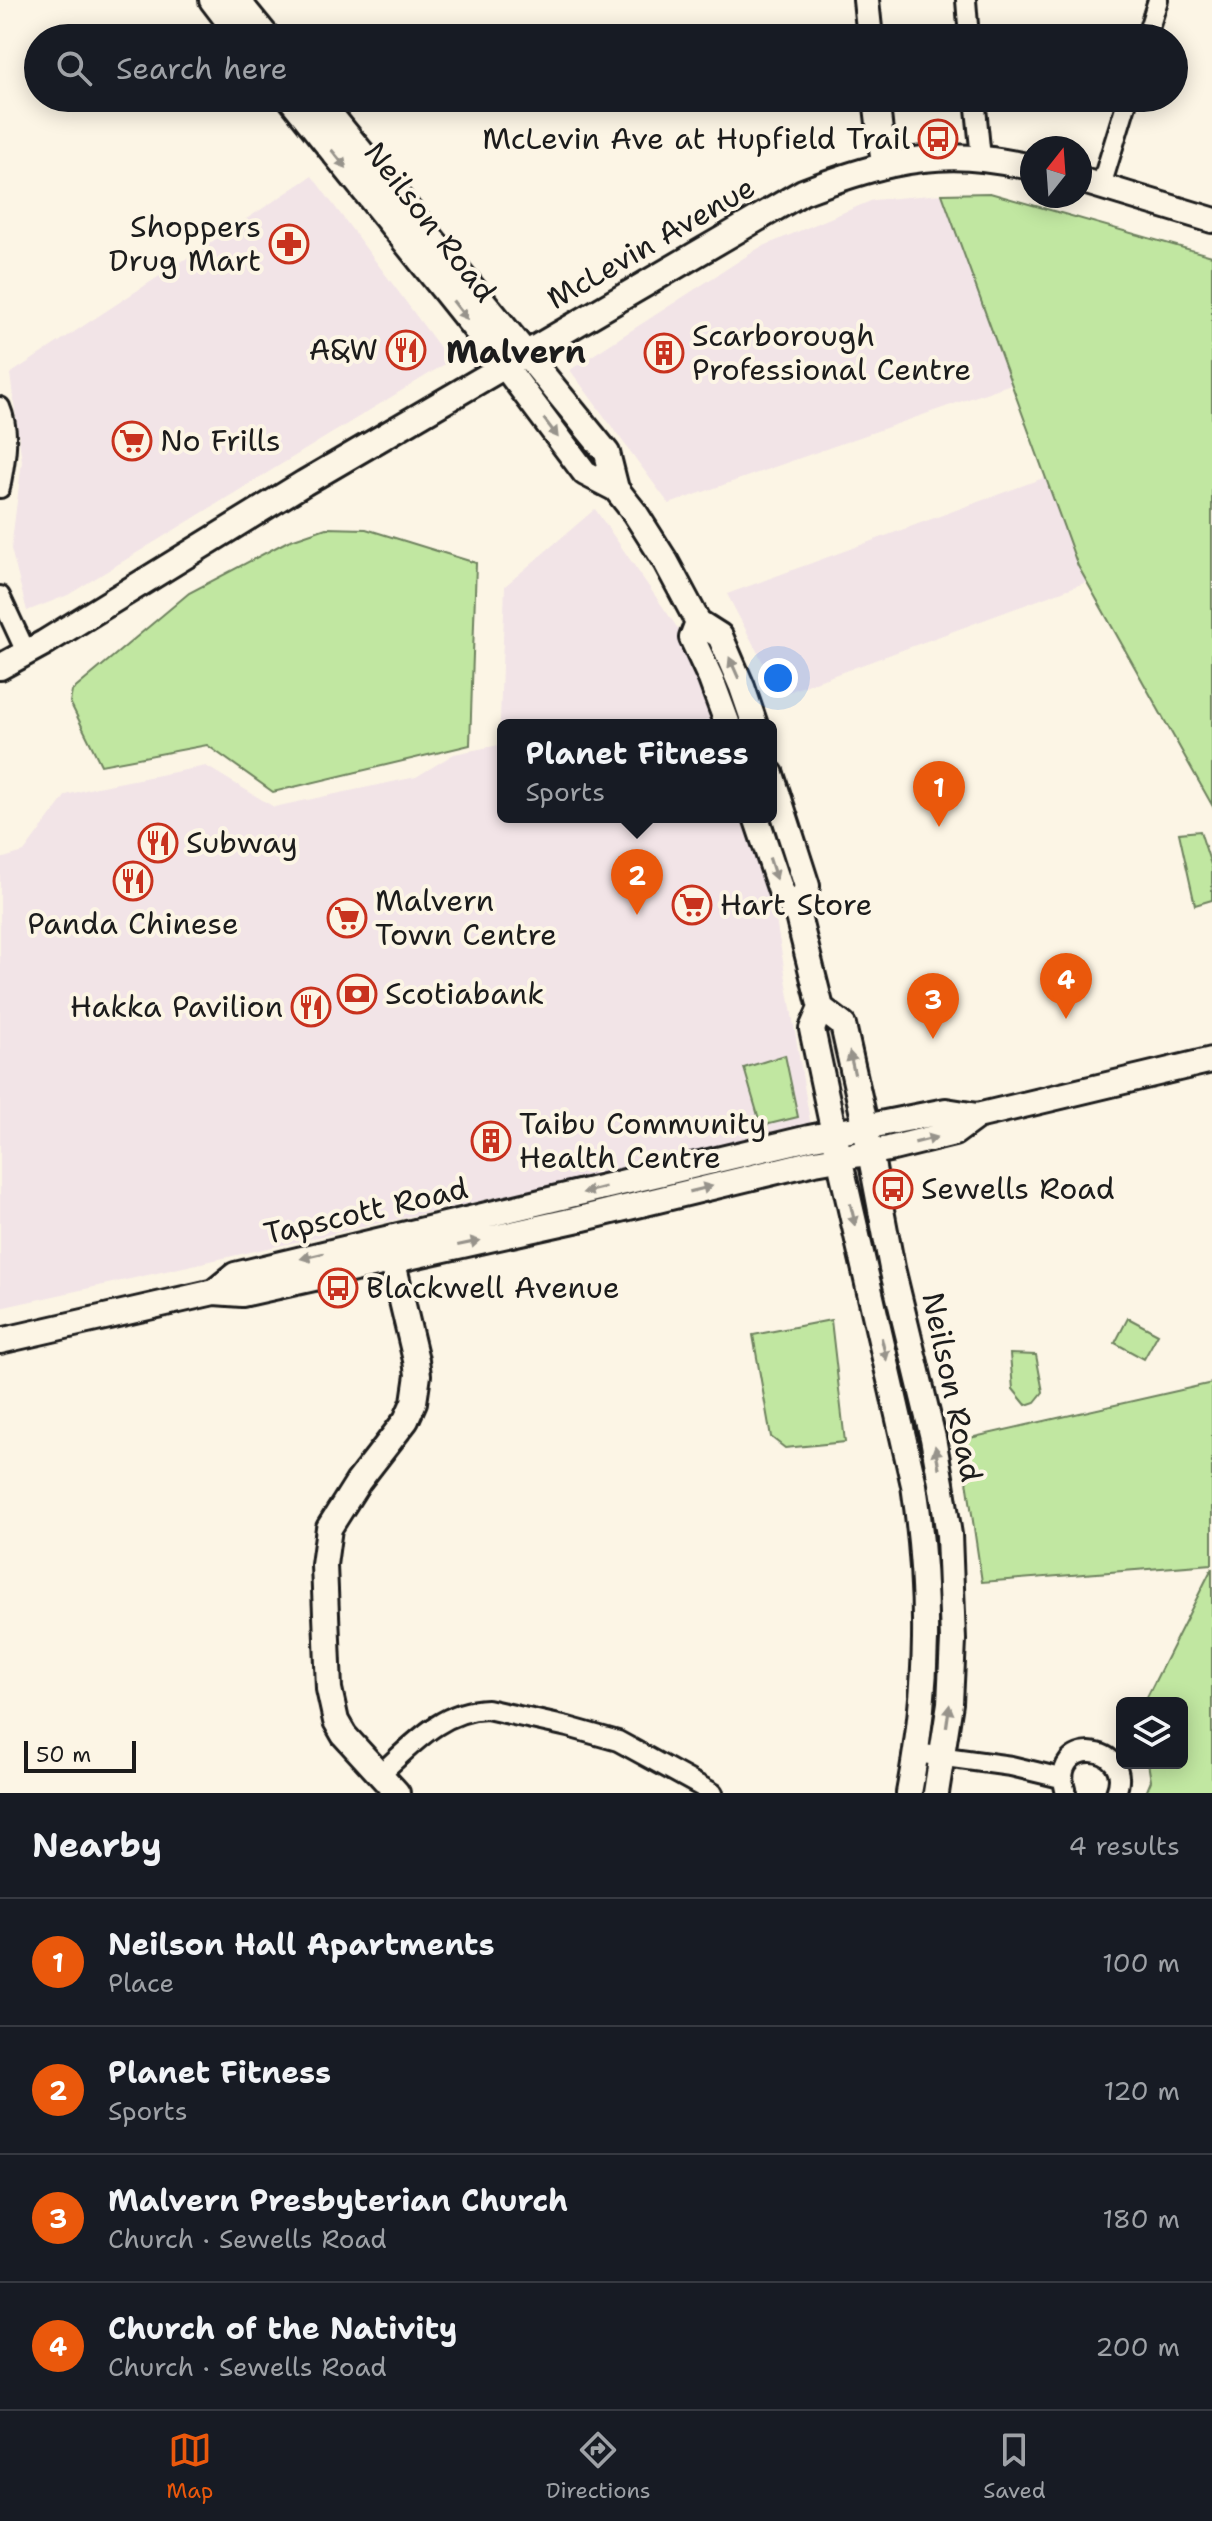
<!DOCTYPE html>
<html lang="en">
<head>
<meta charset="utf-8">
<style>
  :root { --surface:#171b24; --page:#20242c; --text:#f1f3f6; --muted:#9ea1a6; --line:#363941; --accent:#ea580c }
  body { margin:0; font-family:"Shantell Sans",sans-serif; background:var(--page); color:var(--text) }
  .controls { position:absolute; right:24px; bottom:24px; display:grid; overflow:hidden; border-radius:12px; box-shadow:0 4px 20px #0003 }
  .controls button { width:72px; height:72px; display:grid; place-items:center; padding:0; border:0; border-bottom:2px solid var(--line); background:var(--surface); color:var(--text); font:40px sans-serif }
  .compass { position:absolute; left:1020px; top:136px; width:72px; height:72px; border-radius:50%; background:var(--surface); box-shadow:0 4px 20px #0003; rotate:17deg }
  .scale { position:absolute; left:24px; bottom:20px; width:112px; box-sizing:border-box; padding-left:8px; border:4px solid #1c1c1c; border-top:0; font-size:22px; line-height:28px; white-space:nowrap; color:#1c1c1c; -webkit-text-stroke:6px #fcf5e5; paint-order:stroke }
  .you { position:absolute; left:778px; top:678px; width:28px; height:28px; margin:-20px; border:6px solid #fff; border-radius:50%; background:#1a73e8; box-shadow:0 0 0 12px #1a73e833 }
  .badge { display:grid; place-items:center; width:52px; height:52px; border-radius:50%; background:var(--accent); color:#fff; font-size:26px; font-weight:700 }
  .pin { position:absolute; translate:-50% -66px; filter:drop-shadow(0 2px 4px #0008) }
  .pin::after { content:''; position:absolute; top:42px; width:28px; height:24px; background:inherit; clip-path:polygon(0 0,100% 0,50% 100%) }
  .popup { position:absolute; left:497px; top:719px; width:280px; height:104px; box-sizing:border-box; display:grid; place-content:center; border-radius:12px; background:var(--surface); filter:drop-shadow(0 2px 6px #0005); font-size:26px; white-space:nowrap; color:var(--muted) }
  .popup b { font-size:30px; color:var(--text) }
  .popup::after { content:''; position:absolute; left:50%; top:100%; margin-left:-16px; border:16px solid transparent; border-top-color:var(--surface) }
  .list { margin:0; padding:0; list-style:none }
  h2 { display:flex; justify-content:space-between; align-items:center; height:104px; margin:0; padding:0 32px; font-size:34px }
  h2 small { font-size:26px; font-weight:400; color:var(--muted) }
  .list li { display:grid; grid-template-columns:52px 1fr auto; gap:24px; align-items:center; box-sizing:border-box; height:128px; padding:0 32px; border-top:2px solid var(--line) }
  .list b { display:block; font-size:30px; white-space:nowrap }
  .list p { margin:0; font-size:26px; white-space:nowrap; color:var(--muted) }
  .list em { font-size:26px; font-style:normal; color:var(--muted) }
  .icon { flex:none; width:44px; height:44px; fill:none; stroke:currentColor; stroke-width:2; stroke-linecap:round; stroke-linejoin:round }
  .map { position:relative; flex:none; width:1212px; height:1793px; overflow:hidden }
  .search { position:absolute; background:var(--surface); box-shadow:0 4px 20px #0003; left:24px; right:24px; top:24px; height:88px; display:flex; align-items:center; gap:20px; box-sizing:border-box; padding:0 28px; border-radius:44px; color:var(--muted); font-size:30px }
  .sheet { height:616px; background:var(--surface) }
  nav { display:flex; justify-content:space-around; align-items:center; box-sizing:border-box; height:112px; border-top:2px solid var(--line); background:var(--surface); font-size:22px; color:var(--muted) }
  nav a { display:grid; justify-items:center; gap:4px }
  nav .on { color:var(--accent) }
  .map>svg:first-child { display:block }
  .built { fill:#f2e4e7 }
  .green { fill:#c1e7a1; stroke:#6e825e; stroke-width:2 }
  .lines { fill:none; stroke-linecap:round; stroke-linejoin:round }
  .street-casing { stroke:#1c1c1c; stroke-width:24 }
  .secondary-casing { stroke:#1c1c1c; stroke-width:30 }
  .street { stroke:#fcf5e5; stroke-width:18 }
  .secondary { stroke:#fcf5e5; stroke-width:24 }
  .oneway { fill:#97938b }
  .labels { text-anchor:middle; stroke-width:8; stroke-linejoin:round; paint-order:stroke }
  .poi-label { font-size:30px; fill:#1c1c1c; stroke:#fcf5e5; text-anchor:start }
  .street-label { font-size:30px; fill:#1c1c1c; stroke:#fcf5e5 }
  .neighbourhood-label { font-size:32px; font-weight:bold; fill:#1c1c1c; stroke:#fcf5e5 }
</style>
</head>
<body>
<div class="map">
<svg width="1212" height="1793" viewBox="0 0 1212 1793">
  <rect width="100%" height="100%" fill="#fcf5e5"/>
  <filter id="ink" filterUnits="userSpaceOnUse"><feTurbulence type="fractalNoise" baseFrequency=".0125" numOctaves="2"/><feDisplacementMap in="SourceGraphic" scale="16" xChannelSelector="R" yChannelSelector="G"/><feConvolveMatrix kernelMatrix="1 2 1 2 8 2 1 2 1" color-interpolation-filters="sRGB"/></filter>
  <g filter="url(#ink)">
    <path class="built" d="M 312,176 L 450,361 L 68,595 L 27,611 L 11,549 L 22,461 L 10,374 Z
      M 942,194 L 1011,384 L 669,504 L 570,370 L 759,248 L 873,200 Z
      M 1046,477 L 1087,582 L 780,695 L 727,594 Z
      M 595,509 L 690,646 L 719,725 L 503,725 L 503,817 L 749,817 L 772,896 L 811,1127 L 0,1308 L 0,859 L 24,852 L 66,795 L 97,787 L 206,766 L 274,807 L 416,777 L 454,754 L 499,745 L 505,586 Z"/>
    <path class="green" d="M 990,193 L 1212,256 L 1212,805 L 1078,566 L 942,194 Z
      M 326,528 L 366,529 L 476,563 L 470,745 L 273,792 L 207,745 L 101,765 L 70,702 L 72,691 L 189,593 L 288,541 Z
      M 1200,831 L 1212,868 L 1212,900 L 1195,905 L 1179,833 Z
      M 785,1055 L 798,1117 L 761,1126 L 744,1068 Z
      M 1128,1318 L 1158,1334 L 1144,1359 L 1115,1343 Z
      M 831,1320 L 845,1442 L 785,1448 L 771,1437 L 753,1335 Z
      M 1010,1354 L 1036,1355 L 1043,1392 L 1035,1402 L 1026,1405 L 1013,1389 Z
      M 1212,1383 L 1212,1564 L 982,1582 L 961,1440 Z
      M 1212,1568 L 1212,1793 L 1146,1793 L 1151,1781 L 1148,1763 L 1182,1763 L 1182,1703 L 1144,1703 Z"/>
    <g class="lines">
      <g class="street-casing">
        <path id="street" d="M 966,0 L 969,38
          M 1146,38 L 1158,0
          M 975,98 L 981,158
          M 1101,186 L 1128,98
          M 0,407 C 11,433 5,461 0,488
          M 0,596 L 26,652
          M 916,1753 L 1011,1766 L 1061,1778
          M 380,1774 C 412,1745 442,1710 487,1709 L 568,1727 L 618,1741 L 713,1793
          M 1066,1793 C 1047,1735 1136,1742 1116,1793"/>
      </g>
      <g class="secondary-casing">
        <path id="secondary" d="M 212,0 L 241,38
          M 237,0 L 268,38
          M 866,0 L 870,38
          M 290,98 L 504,365 L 585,473 L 616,489 L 635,513 L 666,562 L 698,622 L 720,636 L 742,687 L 755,725
          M 317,98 L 607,453 L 616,489
          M 876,98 L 884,165
          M 1080,180 L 1212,220
          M 698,622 L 692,638 L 711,679 L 728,725
          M 0,667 L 44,643 L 304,483 L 803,192 C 861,170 920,151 983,159 C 1000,161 1016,164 1032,167
          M 771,774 L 807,886 L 798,916
          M 756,817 L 781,891 L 798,916 L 821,1008 L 812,1029 L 839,1157 L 914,1485 C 930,1592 929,1686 909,1793
          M 821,1008 L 843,1025 L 862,1110 L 892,1268 L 933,1438 L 941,1483 L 949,1535 L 953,1640 L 950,1703 L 936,1793
          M 389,1246 L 416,1360 L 418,1375 L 414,1402 L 406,1420 L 358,1482 L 329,1528 L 324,1565 L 329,1689 L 336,1721 L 344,1735 L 397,1793
          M 214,1292 L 235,1275 L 809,1138 L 946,1111 L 977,1116 L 1212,1060
          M 0,1341 L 214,1292 L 242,1294 L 579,1219 L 815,1162 L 889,1149 L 954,1133 L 977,1116"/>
      </g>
      <use href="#street" class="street"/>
      <use href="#secondary" class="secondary"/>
    </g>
    <defs><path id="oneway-solid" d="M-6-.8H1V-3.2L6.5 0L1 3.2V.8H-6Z" transform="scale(2)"/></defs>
    <g class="oneway">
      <use href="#oneway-solid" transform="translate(339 159) rotate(51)"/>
      <use href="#oneway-solid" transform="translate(460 310) rotate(52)"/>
      <use href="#oneway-solid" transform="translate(551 428) rotate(53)"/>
      <use href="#oneway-solid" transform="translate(734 668) rotate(-114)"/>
      <use href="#oneway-solid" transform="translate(773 869) rotate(72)"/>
      <use href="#oneway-solid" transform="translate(852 1063) rotate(-103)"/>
      <use href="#oneway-solid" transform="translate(926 1140) rotate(-14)"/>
      <use href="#oneway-solid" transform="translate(701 1189) rotate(-14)"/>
      <use href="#oneway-solid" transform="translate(594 1190) rotate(166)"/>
      <use href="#oneway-solid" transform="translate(853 1215) rotate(77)"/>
      <use href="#oneway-solid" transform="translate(469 1243) rotate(-12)"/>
      <use href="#oneway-solid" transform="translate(312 1256) rotate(167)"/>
      <use href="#oneway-solid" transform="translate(884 1349) rotate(77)"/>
      <use href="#oneway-solid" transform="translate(937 1457) rotate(-100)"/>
      <use href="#oneway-solid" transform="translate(948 1716) rotate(-82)"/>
    </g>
  </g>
  <defs>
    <g id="bus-ring" transform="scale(2)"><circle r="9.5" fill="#fcf5e5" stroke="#c8321e" stroke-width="1.5"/><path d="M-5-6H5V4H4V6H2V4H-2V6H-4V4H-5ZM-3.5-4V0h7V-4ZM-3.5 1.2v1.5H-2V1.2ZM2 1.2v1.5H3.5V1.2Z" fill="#c8321e"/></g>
    <g id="pharmacy-ring" transform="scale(2)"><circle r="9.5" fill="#fcf5e5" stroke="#c8321e" stroke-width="1.5"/><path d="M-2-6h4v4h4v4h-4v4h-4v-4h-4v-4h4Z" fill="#c8321e"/></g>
    <g id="restaurant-ring" transform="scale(2)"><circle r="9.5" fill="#fcf5e5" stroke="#c8321e" stroke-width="1.5"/><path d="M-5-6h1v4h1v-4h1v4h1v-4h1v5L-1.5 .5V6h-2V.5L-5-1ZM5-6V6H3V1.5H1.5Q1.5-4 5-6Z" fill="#c8321e"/></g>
    <g id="building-ring" transform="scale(2)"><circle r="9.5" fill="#fcf5e5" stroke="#c8321e" stroke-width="1.5"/><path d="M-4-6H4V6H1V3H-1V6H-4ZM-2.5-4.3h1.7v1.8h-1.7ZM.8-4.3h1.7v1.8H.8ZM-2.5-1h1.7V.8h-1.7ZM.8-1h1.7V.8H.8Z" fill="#c8321e"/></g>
    <g id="supermarket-ring" transform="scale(2)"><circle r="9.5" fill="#fcf5e5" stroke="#c8321e" stroke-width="1.5"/><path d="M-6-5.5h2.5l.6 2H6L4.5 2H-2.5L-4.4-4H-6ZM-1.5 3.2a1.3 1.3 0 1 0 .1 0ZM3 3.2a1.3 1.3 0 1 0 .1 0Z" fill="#c8321e"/></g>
    <g id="bank-ring" transform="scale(2)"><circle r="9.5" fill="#fcf5e5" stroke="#c8321e" stroke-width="1.5"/><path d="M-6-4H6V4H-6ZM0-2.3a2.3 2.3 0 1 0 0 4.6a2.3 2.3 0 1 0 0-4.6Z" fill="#c8321e"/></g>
  </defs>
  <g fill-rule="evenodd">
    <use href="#bus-ring" x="938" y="139"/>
    <use href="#pharmacy-ring" x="289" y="244"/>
    <use href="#restaurant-ring" x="406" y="350"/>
    <use href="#building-ring" x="664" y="353"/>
    <use href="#supermarket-ring" x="132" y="441"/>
    <use href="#restaurant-ring" x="158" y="843"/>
    <use href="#restaurant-ring" x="133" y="881"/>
    <use href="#supermarket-ring" x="692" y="905"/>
    <use href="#supermarket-ring" x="347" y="918"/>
    <use href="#bank-ring" x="357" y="994"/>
    <use href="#restaurant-ring" x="311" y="1007"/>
    <use href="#building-ring" x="491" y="1141"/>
    <use href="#bus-ring" x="893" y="1189"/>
    <use href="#bus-ring" x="338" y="1288"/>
  </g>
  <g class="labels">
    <g class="poi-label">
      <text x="910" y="149" text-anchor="end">McLevin Ave at Hupfield Trail</text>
      <text x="261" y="237" text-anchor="end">Shoppers<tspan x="261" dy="34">Drug Mart</tspan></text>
      <text x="692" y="346">Scarborough<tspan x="692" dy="34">Professional Centre</tspan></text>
      <text x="378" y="360" text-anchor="end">A&amp;W</text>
      <text x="160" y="451">No Frills</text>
      <text x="186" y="853">Subway</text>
      <text x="375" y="911">Malvern<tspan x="375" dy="34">Town Centre</tspan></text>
      <text x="720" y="915">Hart Store</text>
      <text x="133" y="934" text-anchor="middle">Panda Chinese</text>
      <text x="385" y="1004">Scotiabank</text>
      <text x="283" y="1017" text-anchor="end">Hakka Pavilion</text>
      <text x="519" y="1134">Taibu Community<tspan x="519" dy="34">Health Centre</tspan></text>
      <text x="921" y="1199">Sewells Road</text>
      <text x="366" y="1298">Blackwell Avenue</text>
    </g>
    <g class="street-label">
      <text transform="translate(430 222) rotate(52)" y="10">Neilson Road</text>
      <text transform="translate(651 243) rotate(-30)" y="10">McLevin Avenue</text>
      <text transform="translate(366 1211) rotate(-13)" y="10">Tapscott Road</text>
      <text transform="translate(952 1387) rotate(78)" y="10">Neilson Road</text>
    </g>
    <g class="neighbourhood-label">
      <text x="516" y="363">Malvern</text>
    </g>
  </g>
</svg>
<div class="controls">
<button><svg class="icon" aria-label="layers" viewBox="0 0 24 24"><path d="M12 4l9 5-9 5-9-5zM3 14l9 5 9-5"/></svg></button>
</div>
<svg class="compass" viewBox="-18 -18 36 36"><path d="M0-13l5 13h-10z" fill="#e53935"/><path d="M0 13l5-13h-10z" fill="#9ea1a6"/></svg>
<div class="scale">50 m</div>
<div class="you"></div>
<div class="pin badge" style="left:939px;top:827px">1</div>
<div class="pin badge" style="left:637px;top:915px">2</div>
<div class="popup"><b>Planet Fitness</b>Sports</div>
<div class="pin badge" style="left:933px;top:1039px">3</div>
<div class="pin badge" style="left:1066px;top:1019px">4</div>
<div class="search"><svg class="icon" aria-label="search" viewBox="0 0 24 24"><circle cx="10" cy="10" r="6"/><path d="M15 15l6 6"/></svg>Search here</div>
</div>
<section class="sheet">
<h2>Nearby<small>4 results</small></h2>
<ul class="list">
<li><span class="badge">1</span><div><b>Neilson Hall Apartments</b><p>Place</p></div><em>100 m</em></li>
<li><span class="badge">2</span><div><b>Planet Fitness</b><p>Sports</p></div><em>120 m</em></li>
<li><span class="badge">3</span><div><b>Malvern Presbyterian Church</b><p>Church · Sewells Road</p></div><em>180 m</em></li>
<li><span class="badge">4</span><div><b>Church of the Nativity</b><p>Church · Sewells Road</p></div><em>200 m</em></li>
</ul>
</section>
<nav>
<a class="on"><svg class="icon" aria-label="map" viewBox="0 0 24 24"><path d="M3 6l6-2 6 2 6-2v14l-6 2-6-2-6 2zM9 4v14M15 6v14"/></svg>Map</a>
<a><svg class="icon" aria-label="directions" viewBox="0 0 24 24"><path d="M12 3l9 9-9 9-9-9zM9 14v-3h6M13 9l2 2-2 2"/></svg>Directions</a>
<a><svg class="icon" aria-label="saved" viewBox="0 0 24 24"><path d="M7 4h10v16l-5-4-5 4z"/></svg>Saved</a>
</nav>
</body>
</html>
